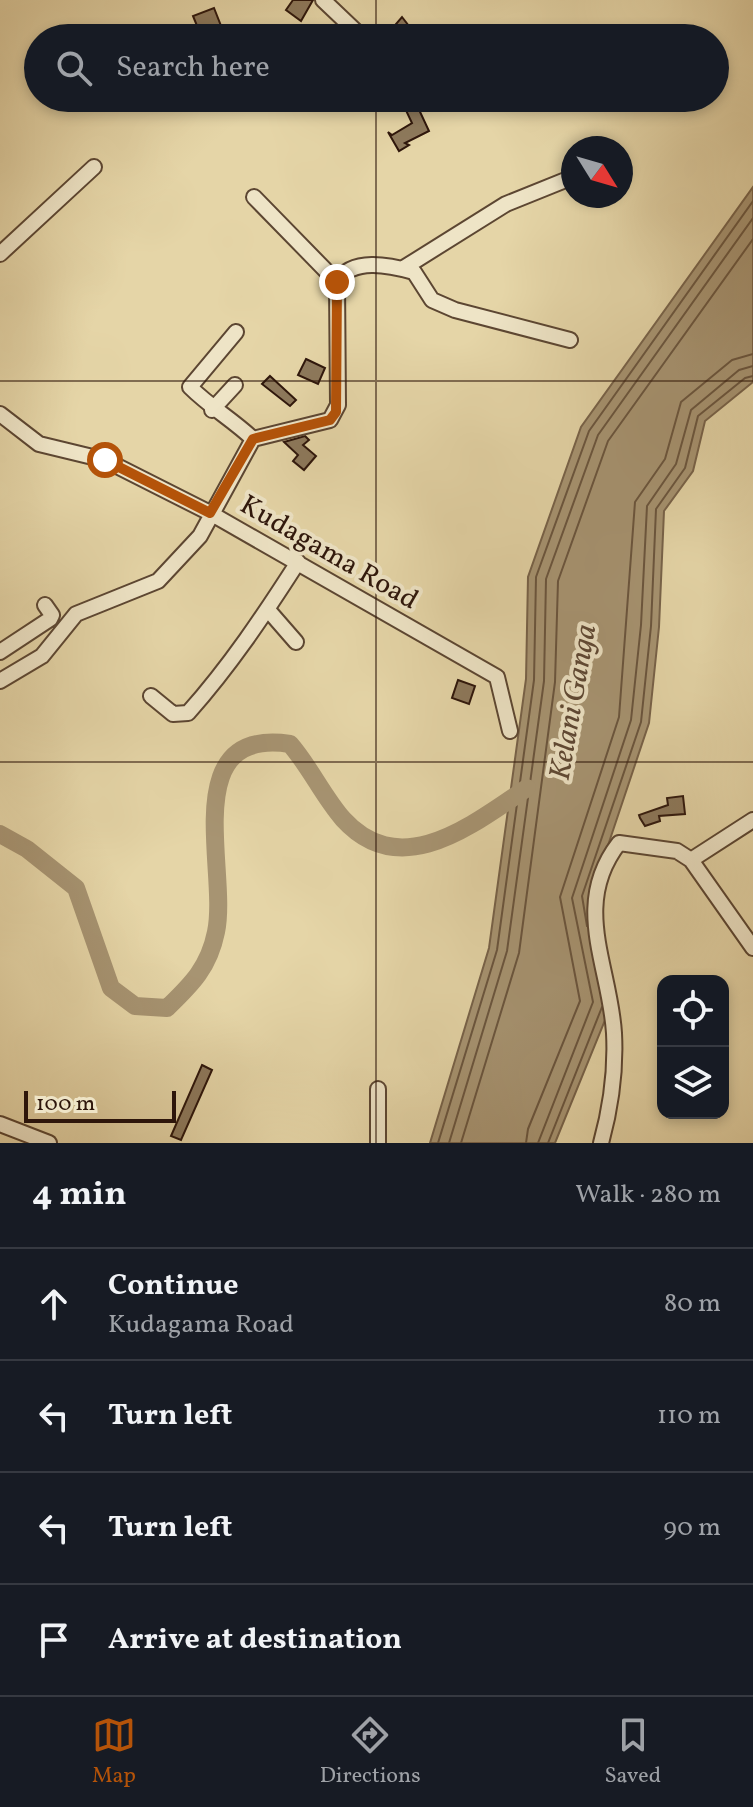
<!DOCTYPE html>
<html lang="en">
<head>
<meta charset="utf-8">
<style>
  :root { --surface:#171b24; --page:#242831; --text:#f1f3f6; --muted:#9ea1a6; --line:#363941; --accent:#b45309 }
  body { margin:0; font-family:Vollkorn,serif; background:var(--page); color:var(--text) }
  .controls { position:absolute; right:24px; bottom:24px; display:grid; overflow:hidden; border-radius:16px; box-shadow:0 4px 12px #0003 }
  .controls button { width:72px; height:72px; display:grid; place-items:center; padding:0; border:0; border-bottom:2px solid var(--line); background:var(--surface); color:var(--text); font:40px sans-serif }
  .compass { position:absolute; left:561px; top:136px; width:72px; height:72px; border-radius:50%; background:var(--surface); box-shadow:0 4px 12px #0003; rotate:127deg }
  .scale { position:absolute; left:24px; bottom:20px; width:152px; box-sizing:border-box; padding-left:8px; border:4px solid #2e160b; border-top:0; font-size:22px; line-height:28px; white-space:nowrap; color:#2e160b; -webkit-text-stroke:6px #eee4c6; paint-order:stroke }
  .stop { position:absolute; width:24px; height:24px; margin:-18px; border:6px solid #b45309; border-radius:50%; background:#fff }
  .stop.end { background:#b45309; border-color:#fff; box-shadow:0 2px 8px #0008 }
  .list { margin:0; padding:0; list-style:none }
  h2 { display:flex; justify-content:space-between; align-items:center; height:104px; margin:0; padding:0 32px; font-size:34px }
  h2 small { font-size:26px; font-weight:400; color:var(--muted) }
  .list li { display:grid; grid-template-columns:52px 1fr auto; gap:24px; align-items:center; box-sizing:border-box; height:112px; padding:0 32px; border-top:2px solid var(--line) }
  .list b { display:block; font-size:30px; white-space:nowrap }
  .list p { margin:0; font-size:26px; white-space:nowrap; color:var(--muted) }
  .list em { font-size:26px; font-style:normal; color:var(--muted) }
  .icon { flex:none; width:44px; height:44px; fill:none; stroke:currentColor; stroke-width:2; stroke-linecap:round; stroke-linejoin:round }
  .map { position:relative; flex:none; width:753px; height:1143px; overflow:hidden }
  .search { position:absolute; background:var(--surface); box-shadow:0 4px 12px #0003; left:24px; right:24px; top:24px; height:88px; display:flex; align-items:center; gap:20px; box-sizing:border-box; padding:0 28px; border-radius:44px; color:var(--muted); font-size:30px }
  .sheet { height:552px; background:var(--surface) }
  nav { display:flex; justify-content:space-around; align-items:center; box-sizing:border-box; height:112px; border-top:2px solid var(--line); background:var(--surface); font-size:22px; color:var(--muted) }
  nav a { display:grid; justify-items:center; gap:4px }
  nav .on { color:var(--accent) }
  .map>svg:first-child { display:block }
  .water { fill:#a79472; stroke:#776249; stroke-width:2 }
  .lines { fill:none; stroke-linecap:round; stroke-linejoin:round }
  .shore { stroke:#6a553e; stroke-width:2 }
  .river { stroke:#a79472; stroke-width:18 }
  .building { fill:#8d795c; stroke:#2e160b; stroke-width:2 }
  .minor-casing { stroke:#5c4632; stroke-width:18 }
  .minor { stroke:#eee4c6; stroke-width:14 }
  .route { stroke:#b45309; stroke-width:10 }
  .grid { fill:none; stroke:#2e160b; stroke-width:2; stroke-opacity:0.55 }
  .labels { text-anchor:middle; stroke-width:8; stroke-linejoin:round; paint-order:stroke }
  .street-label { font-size:28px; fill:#2e160b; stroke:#eee4c6 }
  .water-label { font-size:30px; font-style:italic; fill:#5e4834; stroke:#eee4c6 }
</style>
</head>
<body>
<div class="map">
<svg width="753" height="1143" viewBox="0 0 753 1143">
  <rect width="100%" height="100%" fill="#e5d5a7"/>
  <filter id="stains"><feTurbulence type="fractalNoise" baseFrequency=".0025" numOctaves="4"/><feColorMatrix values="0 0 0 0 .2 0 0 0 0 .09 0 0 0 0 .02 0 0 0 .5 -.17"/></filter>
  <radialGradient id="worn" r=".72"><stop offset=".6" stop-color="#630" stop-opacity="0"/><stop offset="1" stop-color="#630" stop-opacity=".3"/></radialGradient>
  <path class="water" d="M 753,187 L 753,382 L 705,421 L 693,471 L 664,511 L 659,627 L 649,723 L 590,899 L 612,1003 L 555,1143 L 430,1143 L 489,948 L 526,679 L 528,577 L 581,427 Z"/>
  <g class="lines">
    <path class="shore" d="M 587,926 L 582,896 L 641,722 L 651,626 L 656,509 L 685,468 L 698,416 L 745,378 L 753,376
      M 438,1143 L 497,950 L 534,680 L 536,577 L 589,431 L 753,201
      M 449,1143 L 507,951 L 544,681 L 546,579 L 598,435 L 753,218
      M 461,1143 L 519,953 L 555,682 L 558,581 L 608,441 L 753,239
      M 526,1143 L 528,1129 L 580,1001 L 560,897 L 619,717 L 635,502 L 665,459 L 681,402 L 732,360 L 753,354
      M 538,1143 L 593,1002 L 572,898 L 631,720 L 641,625 L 647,506 L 676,464 L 691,410 L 739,370 L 753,366
      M 548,1143 L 602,1007"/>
    <path class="river" d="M 0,834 L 27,849 L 76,888 L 111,988 L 135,1006 L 167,1008 C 192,984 209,967 216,932 C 229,871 176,727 290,744 C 310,767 323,796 343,819 C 401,883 473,824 527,788"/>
  </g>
  <path class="building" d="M 293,0 L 313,0 L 301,21 L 286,10 Z
    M 214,8 L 223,31 L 202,38 L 193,16 Z
    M 402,17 L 409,26 L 424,38 L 384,38 Z
    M 414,99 L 429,131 L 405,143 L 409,145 L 399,151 L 388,132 L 392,135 L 412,123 L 403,104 Z
    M 306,359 L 325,368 L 318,384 L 298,375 Z
    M 270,376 L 296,400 L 290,406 L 262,384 Z
    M 305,436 L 309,440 L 303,445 L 316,456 L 304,470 L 293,461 L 298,455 L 284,442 Z
    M 458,680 L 475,686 L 469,704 L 452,698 Z
    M 683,796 L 685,814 L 659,816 L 660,821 L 645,826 L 640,818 L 639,815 L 668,805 L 667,798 Z
    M 202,1065 L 212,1070 L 181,1140 L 171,1136 Z"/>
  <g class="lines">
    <g class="minor-casing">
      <path id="minor" d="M 323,0 L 363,38
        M 254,197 L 337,282
        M 0,254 L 94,167
        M 402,269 L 506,204 L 573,177
        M 236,332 L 190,387 C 210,407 233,420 253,439
        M 212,410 L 235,385
        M 0,414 L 39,444 L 105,460 L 210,513 L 497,677 L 510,731
        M 269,611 L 296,642
        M 0,652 L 50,619 L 52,615 L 45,605
        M 0,681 L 42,656 L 76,614 L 158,581 L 200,536 L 253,439 L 330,420 L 338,405 L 337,282 C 352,257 389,265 414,272 L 432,300 L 455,310 L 570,340
        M 151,696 L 173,714 L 188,713 C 230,666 264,615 298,562
        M 691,860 L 753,820
        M 378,1089 L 378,1143
        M 0,1124 L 49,1143
        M 601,1143 C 611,1107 616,1071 614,1033 C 610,966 571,905 619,843 L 677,851 L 691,860 L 753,948"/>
    </g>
    <use href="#minor" class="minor"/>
  </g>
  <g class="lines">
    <path class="route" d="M 105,460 L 210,513 L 253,439 L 330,420 L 336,412 L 337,282"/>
  </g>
  <path class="grid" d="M 376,0 L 376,38M 376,98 L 376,1143M 0,381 L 753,381M 0,762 L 753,762"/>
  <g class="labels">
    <g class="street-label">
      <text transform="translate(330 551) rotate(30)" y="10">Kudagama Road</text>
    </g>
    <g class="water-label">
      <text transform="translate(572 702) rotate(-80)" y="10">Kelani Ganga</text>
    </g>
  </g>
  <rect width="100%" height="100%" filter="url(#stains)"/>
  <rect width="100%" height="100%" fill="url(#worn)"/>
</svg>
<div class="controls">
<button><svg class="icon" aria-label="locate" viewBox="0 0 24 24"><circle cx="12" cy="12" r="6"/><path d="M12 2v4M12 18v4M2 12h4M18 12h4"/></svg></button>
<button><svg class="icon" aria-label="layers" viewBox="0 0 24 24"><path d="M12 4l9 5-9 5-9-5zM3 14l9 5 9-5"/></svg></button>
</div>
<svg class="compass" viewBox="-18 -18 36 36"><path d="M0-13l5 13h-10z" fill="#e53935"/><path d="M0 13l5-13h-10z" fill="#9ea1a6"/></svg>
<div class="scale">100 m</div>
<div class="stop" style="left:105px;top:460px"></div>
<div class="stop end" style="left:337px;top:282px"></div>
<div class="search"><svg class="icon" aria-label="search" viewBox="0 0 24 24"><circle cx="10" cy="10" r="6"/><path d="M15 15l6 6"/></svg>Search here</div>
</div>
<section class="sheet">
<h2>4 min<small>Walk · 280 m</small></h2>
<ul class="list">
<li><svg class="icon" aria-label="ahead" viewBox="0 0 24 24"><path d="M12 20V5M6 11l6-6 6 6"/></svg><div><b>Continue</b><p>Kudagama Road</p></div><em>80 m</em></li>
<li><svg class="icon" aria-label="left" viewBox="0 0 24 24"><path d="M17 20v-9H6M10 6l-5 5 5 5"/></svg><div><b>Turn left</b></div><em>110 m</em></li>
<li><svg class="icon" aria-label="left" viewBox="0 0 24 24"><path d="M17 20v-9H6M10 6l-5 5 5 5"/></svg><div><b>Turn left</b></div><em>90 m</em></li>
<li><svg class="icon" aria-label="arrive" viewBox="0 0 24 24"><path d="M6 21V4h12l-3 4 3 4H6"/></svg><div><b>Arrive at destination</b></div></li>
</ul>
</section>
<nav>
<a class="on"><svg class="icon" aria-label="map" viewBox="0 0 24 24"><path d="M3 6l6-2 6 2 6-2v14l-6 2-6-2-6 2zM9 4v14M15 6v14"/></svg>Map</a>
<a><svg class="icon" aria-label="directions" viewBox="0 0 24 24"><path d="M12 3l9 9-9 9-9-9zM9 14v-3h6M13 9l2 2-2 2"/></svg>Directions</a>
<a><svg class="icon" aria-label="saved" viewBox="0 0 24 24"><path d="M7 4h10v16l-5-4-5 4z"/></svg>Saved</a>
</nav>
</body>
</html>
